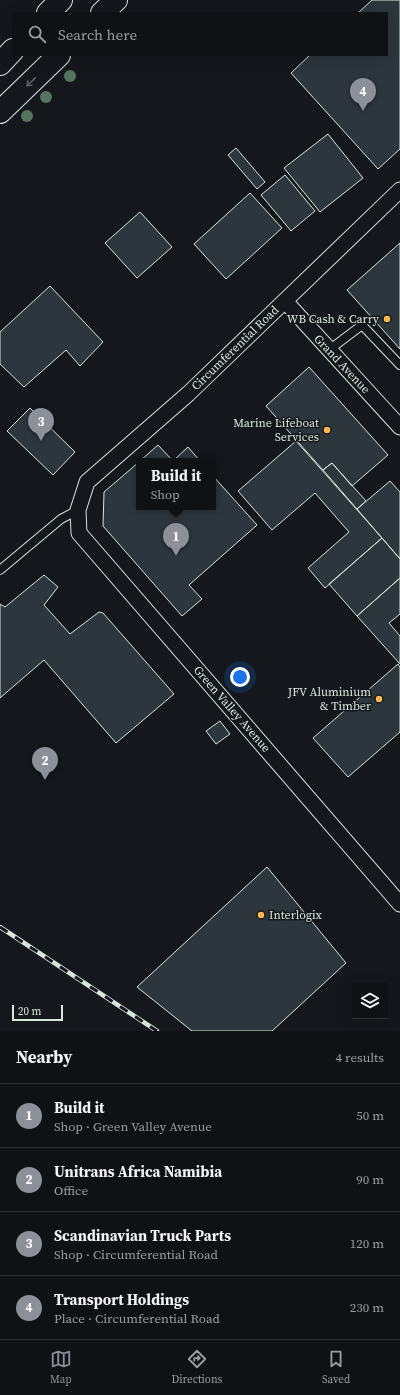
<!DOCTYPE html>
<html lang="en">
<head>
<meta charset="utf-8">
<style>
  :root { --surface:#0f1215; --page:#181b1e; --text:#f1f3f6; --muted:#9b9ea0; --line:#2f3234; --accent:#8c9099 }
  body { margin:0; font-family:"Source Serif 4",serif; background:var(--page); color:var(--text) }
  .controls { position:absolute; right:12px; bottom:12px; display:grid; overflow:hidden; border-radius:0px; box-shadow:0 4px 16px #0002 }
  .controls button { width:36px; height:36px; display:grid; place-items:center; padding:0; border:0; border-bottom:1px solid var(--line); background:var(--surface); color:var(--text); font:20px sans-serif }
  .scale { position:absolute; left:12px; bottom:10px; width:51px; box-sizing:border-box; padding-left:4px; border:2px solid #d8e6dc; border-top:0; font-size:11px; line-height:14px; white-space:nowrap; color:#d8e6dc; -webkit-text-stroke:3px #14181c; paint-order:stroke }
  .you { position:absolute; left:240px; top:677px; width:14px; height:14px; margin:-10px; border:3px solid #fff; border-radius:50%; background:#1a73e8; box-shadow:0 0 0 6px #1a73e833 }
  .badge { display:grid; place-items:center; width:26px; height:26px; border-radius:50%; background:var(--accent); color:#fff; font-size:13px; font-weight:700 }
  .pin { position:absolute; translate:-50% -33px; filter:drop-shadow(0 1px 2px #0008) }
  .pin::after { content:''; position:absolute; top:21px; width:14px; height:12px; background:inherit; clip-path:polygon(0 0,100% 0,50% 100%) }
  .popup { position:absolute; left:136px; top:458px; width:80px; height:52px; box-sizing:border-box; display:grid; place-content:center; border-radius:0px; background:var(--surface); filter:drop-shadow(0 1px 3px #0005); font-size:13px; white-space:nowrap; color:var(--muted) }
  .popup b { font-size:15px; color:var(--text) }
  .popup::after { content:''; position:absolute; left:50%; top:100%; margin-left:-8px; border:8px solid transparent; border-top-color:var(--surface) }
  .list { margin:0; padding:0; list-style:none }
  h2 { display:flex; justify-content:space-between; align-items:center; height:52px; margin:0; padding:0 16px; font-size:17px }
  h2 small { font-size:13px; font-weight:400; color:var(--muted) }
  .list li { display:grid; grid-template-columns:26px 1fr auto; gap:12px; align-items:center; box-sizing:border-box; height:64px; padding:0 16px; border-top:1px solid var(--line) }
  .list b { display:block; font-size:15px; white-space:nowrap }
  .list p { margin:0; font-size:13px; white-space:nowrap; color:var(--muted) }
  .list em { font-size:13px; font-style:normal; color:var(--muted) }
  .icon { flex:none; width:22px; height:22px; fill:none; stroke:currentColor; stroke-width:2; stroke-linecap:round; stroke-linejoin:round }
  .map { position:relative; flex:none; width:400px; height:1031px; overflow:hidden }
  .search { position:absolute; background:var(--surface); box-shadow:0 4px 16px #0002; left:12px; right:12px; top:12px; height:44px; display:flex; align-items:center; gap:10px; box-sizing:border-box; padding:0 14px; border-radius:0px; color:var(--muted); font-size:15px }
  .sheet { height:308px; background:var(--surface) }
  nav { display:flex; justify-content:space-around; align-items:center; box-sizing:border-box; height:56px; border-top:1px solid var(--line); background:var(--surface); font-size:11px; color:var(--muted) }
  nav a { display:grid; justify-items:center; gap:2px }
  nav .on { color:var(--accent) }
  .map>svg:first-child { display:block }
  .building { fill:#2c363c; stroke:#d8e6dc }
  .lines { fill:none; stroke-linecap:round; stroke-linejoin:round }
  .service-casing { stroke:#d8e6dc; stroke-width:10 }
  .minor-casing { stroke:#d8e6dc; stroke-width:17 }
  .trunk-casing { stroke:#d8e6dc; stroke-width:24 }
  .service { stroke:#14181c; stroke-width:8 }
  .minor { stroke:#14181c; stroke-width:15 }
  .trunk { stroke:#14181c; stroke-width:22 }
  .rail-casing { stroke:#d8e6dc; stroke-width:4.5 }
  .rail { stroke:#14181c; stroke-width:3; stroke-dasharray:9; stroke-linecap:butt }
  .tree { fill:#55745f }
  .oneway { stroke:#59605f }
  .poi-dot { fill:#ffb74d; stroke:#14181c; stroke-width:1.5 }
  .labels { text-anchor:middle; stroke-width:3; stroke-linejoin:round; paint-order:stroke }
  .poi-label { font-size:12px; fill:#d8e6dc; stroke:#14181c; text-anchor:end }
  .street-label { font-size:12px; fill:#d8e6dc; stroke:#14181c }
</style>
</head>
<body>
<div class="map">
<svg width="400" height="1031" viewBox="0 0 400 1031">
  <rect width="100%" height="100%" fill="#14181c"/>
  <path class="building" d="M 372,0 L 400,0 L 400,149 L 378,169 L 291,73 L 310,55 L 387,55 L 387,13 L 358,13 Z
    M 328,134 L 363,178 L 320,212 L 284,168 Z
    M 236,148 L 265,182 L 257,189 L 228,155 Z
    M 285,175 L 315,211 L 291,231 L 261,195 Z
    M 250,193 L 282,228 L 226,279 L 194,244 Z
    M 140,212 L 172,247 L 137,278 L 105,243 Z
    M 400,243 L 400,349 L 347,290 Z
    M 50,286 L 103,342 L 80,366 L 66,350 L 24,387 L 0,364 L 0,332 Z
    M 309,367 L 388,455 L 352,486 L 332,463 L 323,470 L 266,406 Z
    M 30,408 L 75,452 L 53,475 L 7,431 Z
    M 296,441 L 382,538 L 325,588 L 308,568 L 349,532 L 315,493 L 272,530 L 238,491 Z
    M 158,445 L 173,461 L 140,461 Z
    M 188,447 L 200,461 L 173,461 Z
    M 139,462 L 139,507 L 213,507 L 213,476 L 257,525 L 189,585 L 202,599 L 182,616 L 103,526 L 104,492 Z
    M 332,463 L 366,501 L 357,509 L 323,470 Z
    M 390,481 L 400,492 L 400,559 L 357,509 Z
    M 382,538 L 400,559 L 400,578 L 357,616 L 329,584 Z
    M 44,575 L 58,587 L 44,605 L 70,634 L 99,612 L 103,613 L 174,694 L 116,743 L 44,660 L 0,698 L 0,604 L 5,607 Z
    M 400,578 L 400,614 L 389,623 L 400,636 L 400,664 L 357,616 Z
    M 398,664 L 400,667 L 400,732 L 348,777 L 313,738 Z
    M 220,721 L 230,734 L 216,744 L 206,731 Z
    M 267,867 L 346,963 L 272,1031 L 192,1031 L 137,987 Z"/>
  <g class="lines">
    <g class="service-casing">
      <path id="service" d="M 329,350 L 362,325 L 400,365
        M 0,570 L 61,519 L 78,510"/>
    </g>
    <g class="minor-casing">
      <path id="minor" d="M 400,190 L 188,394 L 87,482 L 78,510 L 79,533 L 400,904
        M 285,301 L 400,427"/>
    </g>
    <g class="trunk-casing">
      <path id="trunk" d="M 48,13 L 61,0
        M 102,13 L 116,0
        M 0,64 L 13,50
        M 0,112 L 59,55"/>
    </g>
    <use href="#service" class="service"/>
    <use href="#minor" class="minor"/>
    <use href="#trunk" class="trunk"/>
    <g class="rail-casing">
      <path id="rail" d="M 0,927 L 157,1031"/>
    </g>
    <use href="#rail" class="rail"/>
  </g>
  <g class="tree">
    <circle cx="70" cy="76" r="6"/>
    <circle cx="46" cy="97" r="6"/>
    <circle cx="27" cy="116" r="6"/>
  </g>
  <defs><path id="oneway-shaft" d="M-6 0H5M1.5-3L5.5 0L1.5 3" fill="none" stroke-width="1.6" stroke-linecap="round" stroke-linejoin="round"/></defs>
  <use class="oneway" href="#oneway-shaft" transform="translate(31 82) rotate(136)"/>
  <g class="poi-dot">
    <circle cx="387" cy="319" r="4"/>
    <circle cx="327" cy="430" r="4"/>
    <circle cx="379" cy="699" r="4"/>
    <circle cx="261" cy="915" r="4"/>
  </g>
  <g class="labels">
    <g class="poi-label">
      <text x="379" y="323">WB Cash &amp; Carry</text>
      <text x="319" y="427">Marine Lifeboat<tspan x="319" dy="14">Services</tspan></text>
      <text x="371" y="696">JFV Aluminium<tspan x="371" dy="14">&amp; Timber</tspan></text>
      <text x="269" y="919" text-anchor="start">Interlogix</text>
    </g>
    <g class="street-label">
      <text transform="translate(235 348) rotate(-44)" y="4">Circumferential Road</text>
      <text transform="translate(342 364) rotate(47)" y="4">Grand Avenue</text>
      <text transform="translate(232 709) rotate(49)" y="4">Green Valley Avenue</text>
    </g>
  </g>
</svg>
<div class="controls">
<button><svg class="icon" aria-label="layers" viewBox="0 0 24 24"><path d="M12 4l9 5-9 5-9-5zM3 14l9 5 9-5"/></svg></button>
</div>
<div class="scale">20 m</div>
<div class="you"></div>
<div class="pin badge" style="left:176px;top:556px">1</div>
<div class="popup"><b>Build it</b>Shop</div>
<div class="pin badge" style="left:45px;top:780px">2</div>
<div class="pin badge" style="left:41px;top:441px">3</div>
<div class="pin badge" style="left:363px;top:111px">4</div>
<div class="search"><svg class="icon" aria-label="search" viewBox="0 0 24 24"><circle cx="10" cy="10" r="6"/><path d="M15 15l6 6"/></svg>Search here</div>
</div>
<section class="sheet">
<h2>Nearby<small>4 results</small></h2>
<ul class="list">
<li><span class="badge">1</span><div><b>Build it</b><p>Shop · Green Valley Avenue</p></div><em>50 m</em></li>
<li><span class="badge">2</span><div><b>Unitrans Africa Namibia</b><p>Office</p></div><em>90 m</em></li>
<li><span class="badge">3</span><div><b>Scandinavian Truck Parts</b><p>Shop · Circumferential Road</p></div><em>120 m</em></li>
<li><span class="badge">4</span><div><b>Transport Holdings</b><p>Place · Circumferential Road</p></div><em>230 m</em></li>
</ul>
</section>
<nav>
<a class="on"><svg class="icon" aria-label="map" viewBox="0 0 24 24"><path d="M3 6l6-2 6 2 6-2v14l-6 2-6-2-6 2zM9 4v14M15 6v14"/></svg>Map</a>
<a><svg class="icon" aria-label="directions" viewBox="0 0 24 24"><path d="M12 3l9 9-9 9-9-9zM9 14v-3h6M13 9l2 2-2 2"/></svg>Directions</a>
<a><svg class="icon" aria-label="saved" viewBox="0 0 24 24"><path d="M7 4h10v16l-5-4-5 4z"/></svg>Saved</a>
</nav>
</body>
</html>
